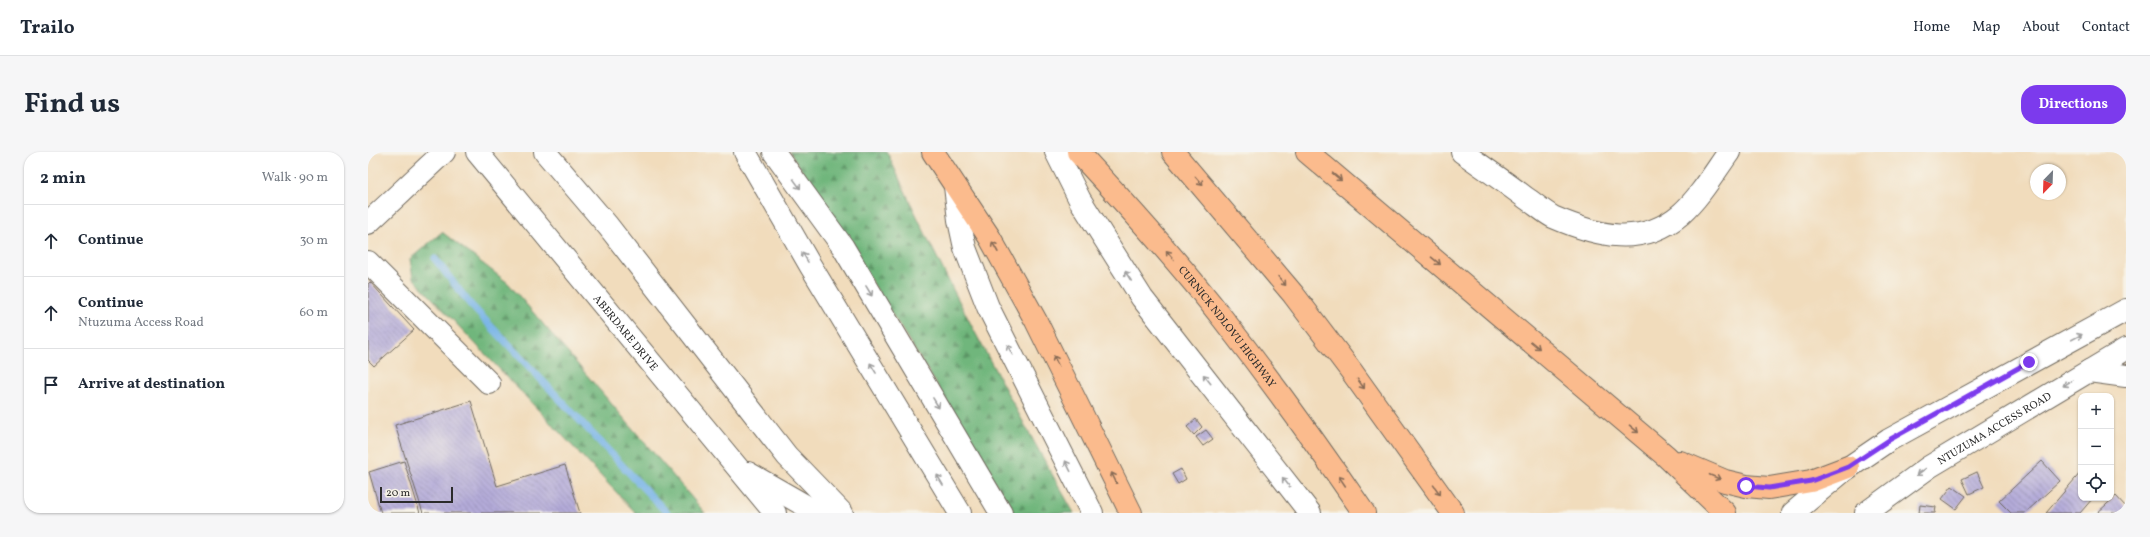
<!DOCTYPE html>
<html lang="en">
<head>
<meta charset="utf-8">
<style>
  :root { --surface:#fff; --page:#f6f6f7; --text:#1f2937; --muted:#747a83; --line:#e0e1e3; --accent:#7c3aed }
  body { margin:0; font-family:Vollkorn,serif; background:var(--page); color:var(--text) }
  .controls { position:absolute; right:12px; bottom:12px; display:grid; overflow:hidden; border-radius:8px; box-shadow:0 1px 3px #0004 }
  .controls button { width:36px; height:36px; display:grid; place-items:center; padding:0; border:0; border-bottom:1px solid var(--line); background:var(--surface); color:var(--text); font:20px sans-serif }
  .compass { position:absolute; left:1662px; top:12px; width:36px; height:36px; border-radius:50%; background:var(--surface); box-shadow:0 1px 3px #0004; rotate:203deg }
  .scale { position:absolute; left:12px; bottom:10px; width:73px; box-sizing:border-box; padding-left:4px; border:2px solid #2b2b2b; border-top:0; font-size:11px; line-height:14px; white-space:nowrap; color:#2b2b2b; -webkit-text-stroke:3px #f7f3e8; paint-order:stroke }
  .stop { position:absolute; width:12px; height:12px; margin:-9px; border:3px solid #7c3aed; border-radius:50%; background:#fff }
  .stop.end { background:#7c3aed; border-color:#fff; box-shadow:0 1px 4px #0008 }
  .list { margin:0; padding:0; list-style:none }
  h2 { display:flex; justify-content:space-between; align-items:center; height:52px; margin:0; padding:0 16px; font-size:17px }
  h2 small { font-size:13px; font-weight:400; color:var(--muted) }
  .list li { display:grid; grid-template-columns:26px 1fr auto; gap:12px; align-items:center; box-sizing:border-box; height:72px; padding:0 16px; border-top:1px solid var(--line) }
  .list b { display:block; font-size:15px; white-space:nowrap }
  .list p { margin:0; font-size:13px; white-space:nowrap; color:var(--muted) }
  .list em { font-size:13px; font-style:normal; color:var(--muted) }
  .icon { flex:none; width:22px; height:22px; fill:none; stroke:currentColor; stroke-width:2; stroke-linecap:round; stroke-linejoin:round }
  .map { position:relative; flex:none; width:1758px; height:361px; overflow:hidden; border-radius:16px }
  header { display:flex; align-items:center; gap:24px; box-sizing:border-box; height:56px; padding:0 20px; background:var(--surface); border-bottom:1px solid var(--line) }
  header strong { font-size:19px }
  nav { display:flex; gap:22px; margin-inline-start:auto; font-size:14px }
  .intro { display:flex; align-items:center; justify-content:space-between; box-sizing:border-box; height:96px; padding:0 24px }
  h1 { margin:0; font-size:28px }
  .button { padding:10px 18px; border-radius:16px; background:var(--accent); color:#fff; font-size:14px; font-weight:700 }
  main { display:flex; gap:24px; padding:0 24px }
  aside { flex:1; background:var(--surface); border-radius:16px; box-shadow:0 1px 3px #0004 }
  .map>svg:first-child { display:block }
  .forest { fill:url(#forest-firs); stroke:#4d7053 }
  .lines { fill:none; stroke-linecap:round; stroke-linejoin:round }
  .stream { stroke:#74b2e7; stroke-width:7 }
  .building { fill:url(#building-back-hatch) }
  .minor-casing { stroke:#70695e; stroke-width:24 }
  .major-casing { stroke:#70695e; stroke-width:24 }
  .minor { stroke:#fff; stroke-width:22 }
  .major { stroke:#fbbb8d; stroke-width:22 }
  .oneway { stroke:#896c57 }
  .oneway2 { stroke:#a0a0a0 }
  .route { stroke:#7c3aed; stroke-width:5 }
  .labels { text-anchor:middle; stroke-width:4; stroke-linejoin:round; paint-order:stroke }
  .street-label { font-size:11px; fill:#2b2b2b; stroke:#f7f3e8 }
</style>
</head>
<body>
<header>
<strong>Trailo</strong>
<nav><a>Home</a><a>Map</a><a>About</a><a>Contact</a></nav>
</header>
<div class="intro"><h1>Find us</h1><a class="button">Directions</a></div>
<main>
<aside>
<h2>2 min<small>Walk · 90 m</small></h2>
<ul class="list">
<li><svg class="icon" aria-label="ahead" viewBox="0 0 24 24"><path d="M12 20V5M6 11l6-6 6 6"/></svg><div><b>Continue</b></div><em>30 m</em></li>
<li><svg class="icon" aria-label="ahead" viewBox="0 0 24 24"><path d="M12 20V5M6 11l6-6 6 6"/></svg><div><b>Continue</b><p>Ntuzuma Access Road</p></div><em>60 m</em></li>
<li><svg class="icon" aria-label="arrive" viewBox="0 0 24 24"><path d="M6 21V4h12l-3 4 3 4H6"/></svg><div><b>Arrive at destination</b></div></li>
</ul>
</aside>
<div class="map">
<svg width="1758" height="361" viewBox="0 0 1758 361">
  <defs>
    <pattern id="forest-firs" width="22" height="20" patternUnits="userSpaceOnUse"><rect width="22" height="20" fill="#6fb67b"/><path d="M5 1l3.5 6h-7zM16 11l3.5 6h-7z" fill="#5b9465"/></pattern>
    <pattern id="building-back-hatch" width="6" height="6" patternUnits="userSpaceOnUse"><rect width="6" height="6" fill="#b4abd9"/><path d="M-1 5l2 2M0 0l6 6M5-1l2 2" fill="none" stroke="#938bb0"/></pattern>
  </defs>
  <rect width="100%" height="100%" fill="#f7f3e8"/>
  <filter id="ink" filterUnits="userSpaceOnUse"><feTurbulence type="fractalNoise" baseFrequency=".025" numOctaves="2"/><feDisplacementMap in="SourceGraphic" scale="8" xChannelSelector="R" yChannelSelector="G"/><feConvolveMatrix kernelMatrix="1 2 1 2 8 2 1 2 1" color-interpolation-filters="sRGB"/></filter>
  <filter id="wash" filterUnits="userSpaceOnUse"><feTurbulence type="fractalNoise" baseFrequency=".012" numOctaves="4" result="noise"/><feDisplacementMap in="SourceGraphic" scale="16" xChannelSelector="R" yChannelSelector="G"/><feGaussianBlur stdDeviation="0.9" result="paint"/><feColorMatrix in="noise" values="0 0 0 0 0 0 0 0 0 0 0 0 0 0 0 0 0 1.4 0 .05"/><feComposite in="paint" operator="in"/></filter>
  <g filter="url(#wash)">
    <rect width="100%" height="100%" fill="#f1dcbc"/>
    <path class="forest" d="M 422,0 L 519,0 C 575,124 639,243 706,361 L 645,361 L 572,238 Z
      M 74,80 L 140,131 L 337,361 L 268,361 L 45,126 L 42,107 Z"/>
    <g class="lines">
      <path class="stream" d="M 67,107 L 102,152 L 299,361"/>
    </g>
    <g id="blocks">
      <path class="building" d="M 2,130 L 46,178 L 6,214 L 0,208 L 0,132 Z
        M 103,249 L 129,334 L 197,313 L 212,361 L 55,361 L 27,273 Z
        M 828,267 L 834,275 L 826,283 L 819,275 Z
        M 838,278 L 845,287 L 835,294 L 828,285 Z
        M 36,309 L 52,361 L 13,361 L 1,320 Z
        M 1674,309 L 1692,329 L 1657,361 L 1643,361 L 1631,349 Z
        M 813,317 L 818,327 L 810,332 L 804,322 Z
        M 1609,320 L 1616,335 L 1601,342 L 1594,327 Z
        M 1713,320 L 1713,346 L 1725,346 L 1712,361 L 1678,361 Z
        M 1584,334 L 1598,344 L 1588,357 L 1574,347 Z
        M 1748,344 L 1758,355 L 1758,361 L 1729,361 Z
        M 1552,353 L 1568,355 L 1567,361 L 1551,361 Z"/>
    </g>
  </g>
  <g filter="url(#ink)">
    <use href="#blocks" fill-opacity="0" stroke="#70695e" stroke-width="1"/>
    <g class="lines">
      <g class="minor-casing">
        <g id="minor">
          <path id="s1" d="M 109,0 L 407,361"/>
          <path d="M 177,0 L 240,74 L 419,304 L 474,361"/>
          <path d="M 377,0 L 442,113 L 592,361"/>
          <path d="M 406,0 L 475,95 L 633,361"/>
          <path d="M 688,0 L 712,48 L 774,146 L 942,361"/>
          <path d="M 1094,0 C 1115,15 1137,30 1158,46 C 1167,52 1176,60 1185,65 C 1229,84 1273,96 1313,62 C 1332,45 1346,21 1361,0"/>
          <path d="M 587,34 L 591,68 L 597,96 L 620,155 L 724,361"/>
          <path d="M 0,71 L 76,0"/>
          <path d="M 0,110 L 121,231"/>
          <path d="M 1721,219 L 1758,224"/>
          <path d="M 380,321 L 450,361"/>
          <path d="M 1425,361 L 1474,320 L 1521,288 L 1758,158"/>
          <path id="s2" d="M 1498,361 L 1561,315 L 1758,197"/>
        </g>
      </g>
      <g class="major-casing">
        <g id="major">
          <path d="M 565,0 L 622,86 L 668,169 L 763,361"/>
          <path id="s3" d="M 710,0 C 760,54 810,109 855,167 C 904,230 951,295 996,361"/>
          <path d="M 805,0 L 925,142 L 984,220 L 1085,361"/>
          <path d="M 939,0 L 1298,304 L 1357,361"/>
          <path d="M 1312,310 L 1357,329 L 1378,334 L 1401,336 L 1443,329 L 1480,315"/>
        </g>
      </g>
      <use href="#minor" class="minor"/>
      <use href="#major" class="major"/>
    </g>
    <defs><path id="oneway-shaft" d="M-6 0H5M1.5-3L5.5 0L1.5 3" fill="none" stroke-width="1.6" stroke-linecap="round" stroke-linejoin="round"/></defs>
    <g class="oneway">
      <use href="#oneway-shaft" transform="translate(969 25) rotate(40)"/>
      <use href="#oneway-shaft" transform="translate(831 29) rotate(49)"/>
      <use href="#oneway-shaft" transform="translate(627 95) rotate(-119)"/>
      <use href="#oneway-shaft" transform="translate(802 103) rotate(-130)"/>
      <use href="#oneway-shaft" transform="translate(1068 109) rotate(40)"/>
      <use href="#oneway-shaft" transform="translate(914 129) rotate(50)"/>
      <use href="#oneway-shaft" transform="translate(1167 193) rotate(40)"/>
      <use href="#oneway-shaft" transform="translate(688 209) rotate(-116)"/>
      <use href="#oneway-shaft" transform="translate(993 232) rotate(54)"/>
      <use href="#oneway-shaft" transform="translate(1266 277) rotate(40)"/>
      <use href="#oneway-shaft" transform="translate(1347 325) rotate(23)"/>
      <use href="#oneway-shaft" transform="translate(746 326) rotate(-116)"/>
      <use href="#oneway-shaft" transform="translate(974 329) rotate(-124)"/>
      <use href="#oneway-shaft" transform="translate(1069 338) rotate(54)"/>
    </g>
    <g class="oneway2">
      <use href="#oneway-shaft" transform="translate(429 32) rotate(54)"/>
      <use href="#oneway-shaft" transform="translate(437 105) rotate(-120)"/>
      <use href="#oneway-shaft" transform="translate(760 124) rotate(-123)"/>
      <use href="#oneway-shaft" transform="translate(501 139) rotate(59)"/>
      <use href="#oneway-shaft" transform="translate(1709 185) rotate(-28)"/>
      <use href="#oneway-shaft" transform="translate(642 198) rotate(-117)"/>
      <use href="#oneway-shaft" transform="translate(505 216) rotate(-121)"/>
      <use href="#oneway-shaft" transform="translate(839 227) rotate(-129)"/>
      <use href="#oneway-shaft" transform="translate(1700 231) rotate(149)"/>
      <use href="#oneway-shaft" transform="translate(568 251) rotate(59)"/>
      <use href="#oneway-shaft" transform="translate(700 314) rotate(-117)"/>
      <use href="#oneway-shaft" transform="translate(1553 320) rotate(144)"/>
      <use href="#oneway-shaft" transform="translate(572 328) rotate(-121)"/>
      <use href="#oneway-shaft" transform="translate(918 330) rotate(-128)"/>
    </g>
  </g>
  <g class="lines" filter="url(#ink)">
    <path class="route" d="M 1378,334 L 1401,336 L 1443,329 L 1480,315 L 1521,288 L 1661,210"/>
  </g>
  <g class="labels">
    <g class="street-label">
      <text dy="4" stroke="none"><textPath href="#s3" startOffset="230">CURNICK NDLOVU HIGHWAY</textPath></text>
      <text dy="4" stroke="none"><textPath href="#s1" startOffset="234">ABERDARE DRIVE</textPath></text>
      <text dy="4" stroke="none"><textPath href="#s2" startOffset="154">NTUZUMA ACCESS ROAD</textPath></text>
    </g>
  </g>
</svg>
<div class="controls">
<button>+</button>
<button>−</button>
<button><svg class="icon" aria-label="locate" viewBox="0 0 24 24"><circle cx="12" cy="12" r="6"/><path d="M12 2v4M12 18v4M2 12h4M18 12h4"/></svg></button>
</div>
<svg class="compass" viewBox="-18 -18 36 36"><path d="M0-13l5 13h-10z" fill="#e53935"/><path d="M0 13l5-13h-10z" fill="#747a83"/></svg>
<div class="scale">20 m</div>
<div class="stop" style="left:1378px;top:334px"></div>
<div class="stop end" style="left:1661px;top:210px"></div>
</div>
</main>
</body>
</html>
